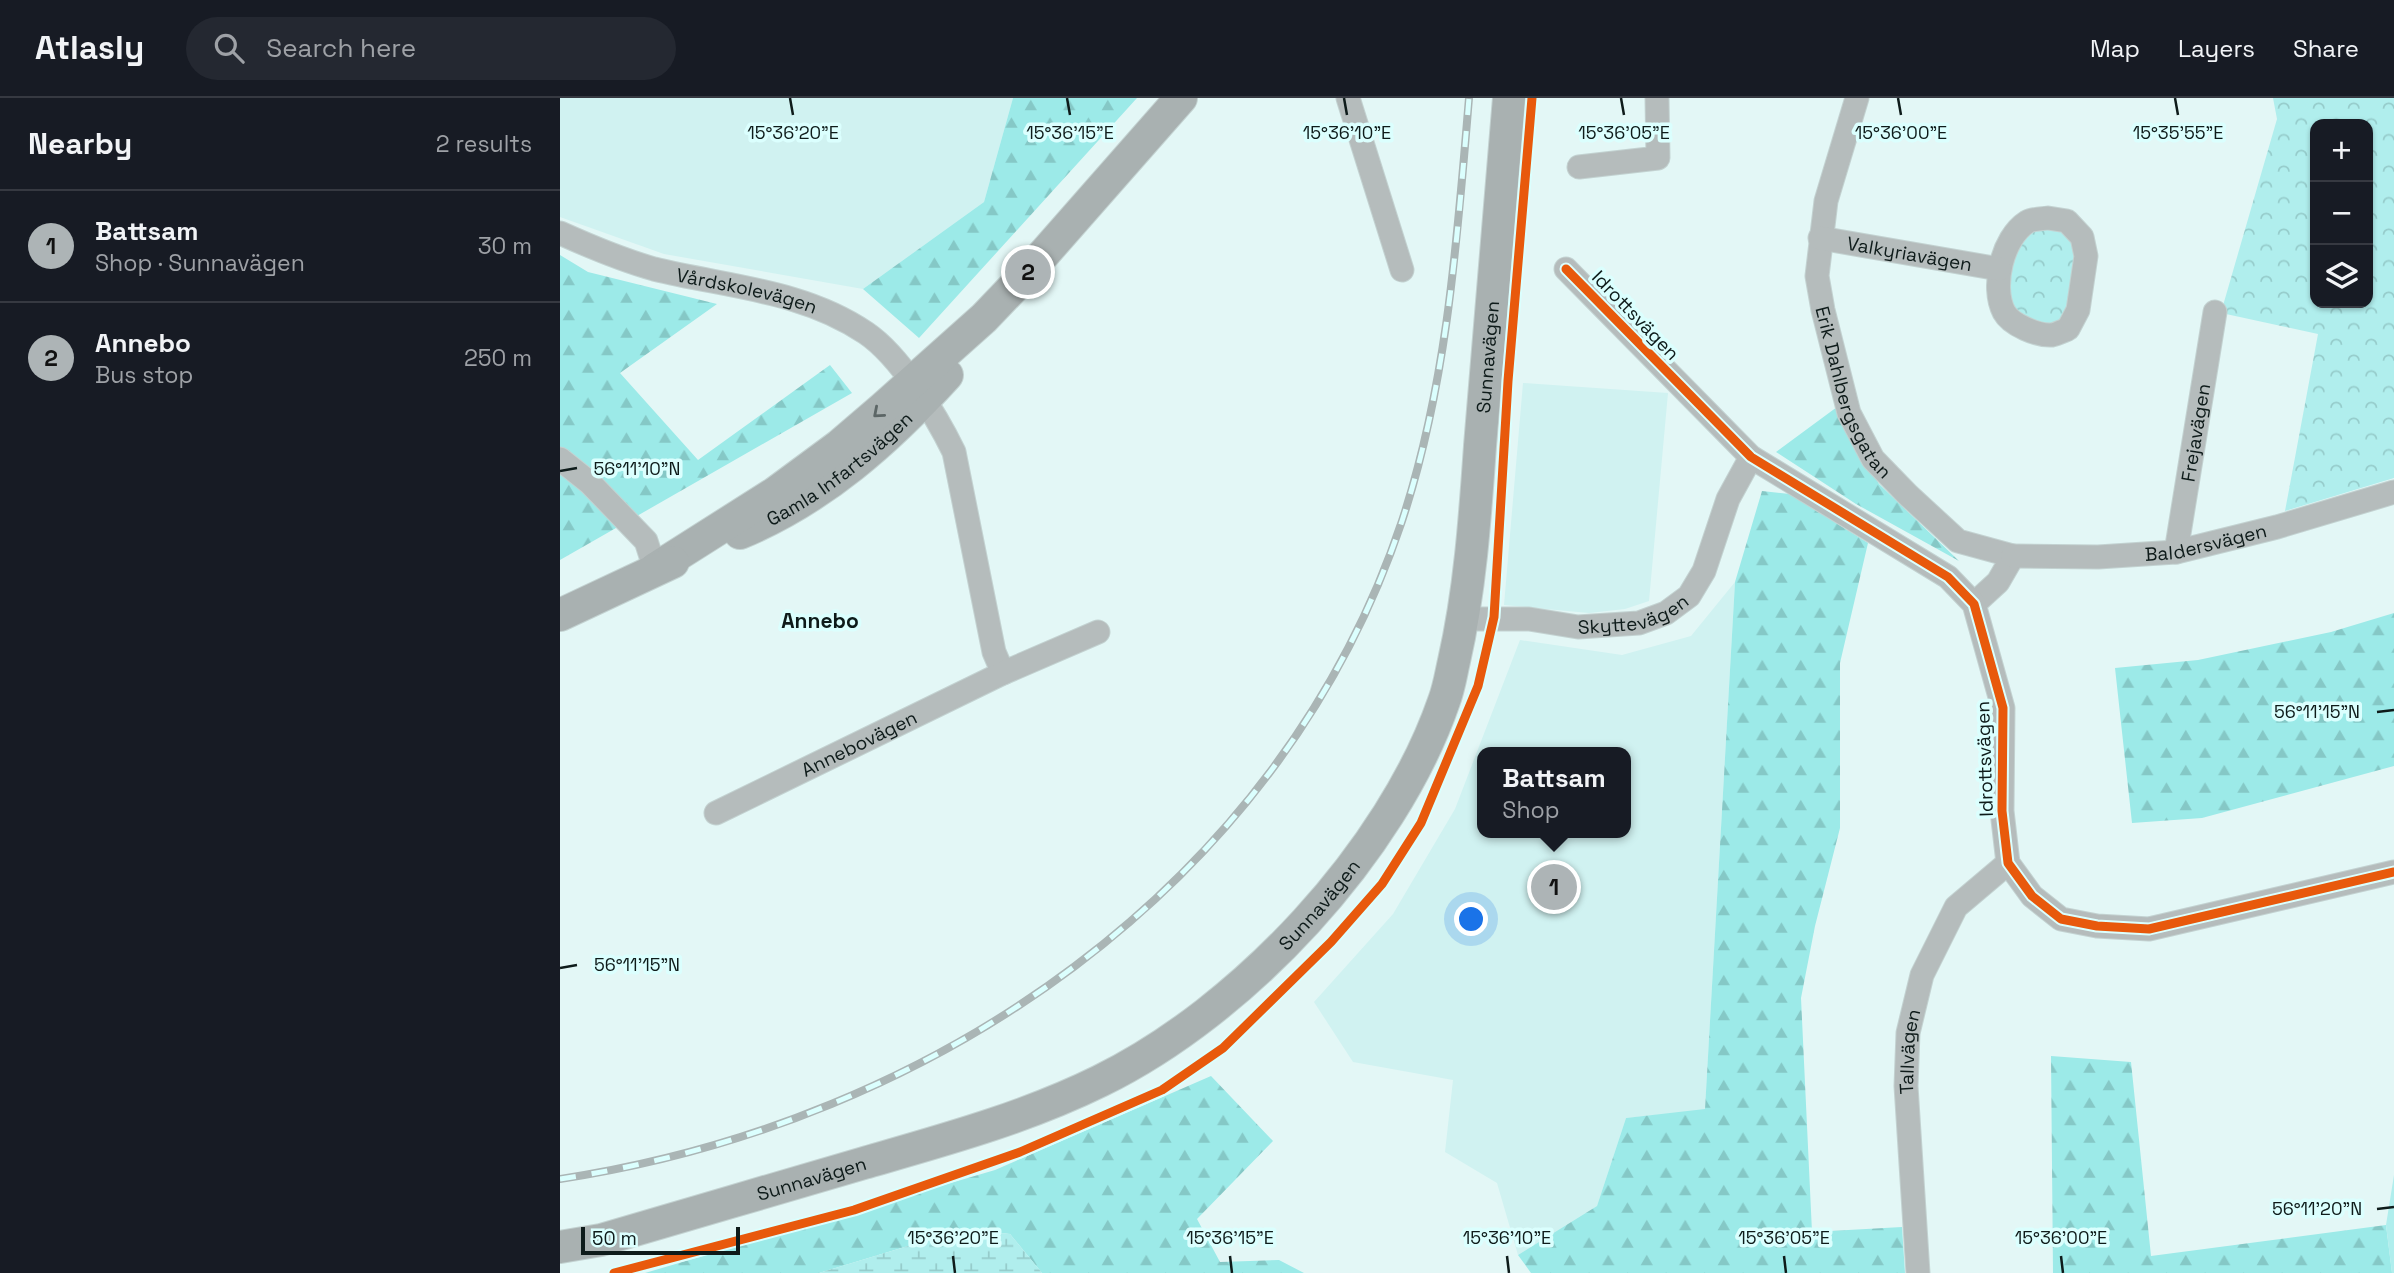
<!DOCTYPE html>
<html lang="en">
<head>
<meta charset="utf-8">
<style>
  :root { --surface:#171b24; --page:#242831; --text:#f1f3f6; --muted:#9ea1a6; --line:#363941; --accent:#adb4b6 }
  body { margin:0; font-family:"Space Grotesk",sans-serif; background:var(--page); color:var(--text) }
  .controls { position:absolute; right:21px; top:21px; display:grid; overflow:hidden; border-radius:14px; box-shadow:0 2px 5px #0004 }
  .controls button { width:63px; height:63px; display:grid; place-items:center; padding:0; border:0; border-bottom:2px solid var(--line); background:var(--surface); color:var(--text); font:35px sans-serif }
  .scale { position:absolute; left:21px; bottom:18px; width:159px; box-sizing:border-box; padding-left:7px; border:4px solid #0e1b1a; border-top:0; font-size:19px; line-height:24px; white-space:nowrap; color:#0e1b1a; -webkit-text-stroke:5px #dbfffe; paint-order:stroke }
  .you { position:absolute; left:912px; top:822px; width:24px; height:24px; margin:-18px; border:5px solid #fff; border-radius:50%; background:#1a73e8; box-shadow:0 0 0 10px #1a73e833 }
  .badge { display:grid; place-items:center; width:46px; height:46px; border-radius:50%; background:var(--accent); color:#111; font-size:23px; font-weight:700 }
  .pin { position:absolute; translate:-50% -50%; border:4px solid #fff; box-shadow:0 2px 7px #0006 }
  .popup { position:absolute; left:917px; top:649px; width:154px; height:91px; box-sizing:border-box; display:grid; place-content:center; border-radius:14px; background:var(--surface); filter:drop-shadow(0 2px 5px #0005); font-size:23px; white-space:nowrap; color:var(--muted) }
  .popup b { font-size:26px; color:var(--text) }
  .popup::after { content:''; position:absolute; left:50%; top:100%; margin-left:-14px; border:14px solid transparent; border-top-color:var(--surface) }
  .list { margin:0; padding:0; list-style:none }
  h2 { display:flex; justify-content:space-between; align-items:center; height:91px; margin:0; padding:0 28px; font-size:30px }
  h2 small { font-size:23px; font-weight:400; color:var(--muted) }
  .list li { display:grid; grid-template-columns:46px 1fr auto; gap:21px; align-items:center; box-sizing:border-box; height:112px; padding:0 28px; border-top:2px solid var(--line) }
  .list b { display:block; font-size:26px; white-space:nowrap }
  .list p { margin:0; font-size:23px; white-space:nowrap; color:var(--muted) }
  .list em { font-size:23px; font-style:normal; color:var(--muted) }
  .icon { flex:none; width:38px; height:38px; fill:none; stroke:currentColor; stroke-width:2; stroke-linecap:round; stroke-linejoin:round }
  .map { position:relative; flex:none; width:1834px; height:1175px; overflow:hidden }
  header { display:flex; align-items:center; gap:42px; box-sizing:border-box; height:98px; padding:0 35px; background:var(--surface); border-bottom:2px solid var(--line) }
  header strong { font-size:33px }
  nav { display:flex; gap:38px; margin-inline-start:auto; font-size:24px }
  .search { width:490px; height:63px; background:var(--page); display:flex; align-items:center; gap:18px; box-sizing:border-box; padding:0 24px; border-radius:38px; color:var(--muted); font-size:26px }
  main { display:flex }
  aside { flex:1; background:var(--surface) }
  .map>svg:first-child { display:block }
  .built { fill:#d0f2f1; fill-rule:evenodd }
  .forest { fill:url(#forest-firs) }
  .wetland { fill:url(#wetland-marsh) }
  .park { fill:url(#park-crowns); fill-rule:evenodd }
  .garden { fill:#b0eeed }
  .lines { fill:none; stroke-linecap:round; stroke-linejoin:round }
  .street-casing { stroke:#c3d2d1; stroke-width:25 }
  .secondary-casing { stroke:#c3d2d1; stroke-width:34 }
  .street { stroke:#b5bcbc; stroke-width:23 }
  .secondary { stroke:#a9b1b1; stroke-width:32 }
  .rail-casing { stroke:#aab5b5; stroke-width:8 }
  .rail { stroke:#dbfffe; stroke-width:5; stroke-dasharray:16; stroke-linecap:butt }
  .cycleway-casing { stroke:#dbfffe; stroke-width:13 }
  .cycleway { stroke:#e8590c; stroke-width:9 }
  .oneway { stroke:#5c6666 }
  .ticks { fill:none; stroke:#0e1b1a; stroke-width:2.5 }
  .labels { text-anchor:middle; stroke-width:7; stroke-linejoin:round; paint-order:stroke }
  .street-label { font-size:19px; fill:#0e1b1a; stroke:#dbfffe }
  .neighbourhood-label { font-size:21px; font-weight:bold; fill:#0e1b1a; stroke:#dbfffe }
  .ticks-label { font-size:18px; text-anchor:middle; fill:#0e1b1a; stroke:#dbfffe; stroke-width:7; stroke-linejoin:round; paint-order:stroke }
</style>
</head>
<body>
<header>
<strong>Atlasly</strong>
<div class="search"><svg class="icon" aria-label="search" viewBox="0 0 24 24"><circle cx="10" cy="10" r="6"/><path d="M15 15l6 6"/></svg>Search here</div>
<nav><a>Map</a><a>Layers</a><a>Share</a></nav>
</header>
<main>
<aside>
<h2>Nearby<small>2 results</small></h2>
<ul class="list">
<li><span class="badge">1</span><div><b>Battsam</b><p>Shop · Sunnavägen</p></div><em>30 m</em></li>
<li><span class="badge">2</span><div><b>Annebo</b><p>Bus stop</p></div><em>250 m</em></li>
</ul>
</aside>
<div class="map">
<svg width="1834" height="1175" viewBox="0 0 1834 1175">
  <defs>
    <pattern id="forest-firs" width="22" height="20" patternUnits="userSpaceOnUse" patternTransform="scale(1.75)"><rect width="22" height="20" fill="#9ceae8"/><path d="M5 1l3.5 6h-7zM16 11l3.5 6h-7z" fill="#85c8c6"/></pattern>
    <pattern id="wetland-marsh" width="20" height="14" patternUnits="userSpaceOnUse" patternTransform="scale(1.75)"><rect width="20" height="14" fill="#b0eeed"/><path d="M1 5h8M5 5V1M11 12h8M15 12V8" fill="none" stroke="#96cccb"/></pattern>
    <pattern id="park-crowns" width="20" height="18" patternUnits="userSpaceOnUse" patternTransform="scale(1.75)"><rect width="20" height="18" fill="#b0eeed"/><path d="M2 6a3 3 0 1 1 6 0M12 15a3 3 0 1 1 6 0" fill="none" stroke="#96cccb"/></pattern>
  </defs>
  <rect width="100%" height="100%" fill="#e3f7f6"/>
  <path class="built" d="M 0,0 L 453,0 L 424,104 L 303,191 L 104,156 L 0,119 Z
    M 963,285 L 1108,295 L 1089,503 L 1065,511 L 1029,515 L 944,507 Z
    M 1175,484 L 1145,1012 L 1066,1020 L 1037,1108 L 958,1157 L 937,1085 L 885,1054 L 893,982 L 793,964 L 754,904 L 833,816 L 895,711 L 960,542 L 1062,557 L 1131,538 ZM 922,654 L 1066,654 L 1066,735 L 922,735 Z"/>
  <path class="forest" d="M 453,0 L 577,0 L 359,240 L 303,191 L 424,104 Z
    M 0,157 L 28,174 L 157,206 L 60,275 L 138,362 L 270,267 L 292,295 L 0,462 Z
    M 1277,309 L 1319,386 L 1399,463 L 1296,406 L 1216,354 Z
    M 1202,393 L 1230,396 L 1308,445 L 1280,565 L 1280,730 L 1255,828 L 1241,900 L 1252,1134 L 1342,1129 L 1345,1175 L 971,1175 L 958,1157 L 1037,1108 L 1066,1020 L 1145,1011 L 1175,484 Z
    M 1834,515 L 1834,668 L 1642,720 L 1572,725 L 1555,570 L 1638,562 L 1771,534 Z
    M 1491,958 L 1571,964 L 1591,1158 L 1826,1127 L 1832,1175 L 1493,1175 Z
    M 651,978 L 713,1043 L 637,1121 L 660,1164 L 719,1162 L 744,1175 L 482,1175 L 450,1136 L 404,1131 L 259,1175 L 85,1175 L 435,1072 Z"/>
  <path class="wetland" d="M 404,1131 L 450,1136 L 482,1175 L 259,1175 Z"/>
  <path class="park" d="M 1713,0 L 1834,0 L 1834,380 L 1725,413 L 1758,236 L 1666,216 L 1662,211 L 1717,21 ZM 1755,26 L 1808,26 L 1808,205 L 1755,205 Z
    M 1495,127 L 1510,136 L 1519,156 L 1507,219 C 1483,237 1448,220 1447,189 C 1446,170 1454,152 1462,135 Z"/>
  <path class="garden" d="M 1834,1077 L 1834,1175 L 1832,1175 L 1826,1127 Z"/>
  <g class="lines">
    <g class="street-casing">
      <g id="street">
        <path d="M 788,0 L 842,172"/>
        <path id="s1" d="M 1297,0 L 1266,103 L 1257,178 L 1263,212 L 1289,315 L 1313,361 L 1348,397 L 1398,443 L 1453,458 L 1438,484 L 1414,506"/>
        <path d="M 1019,69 L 1098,60 L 1097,0"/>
        <path d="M 1488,120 L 1507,123 L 1522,139 L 1526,158 L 1518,212 L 1508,231 C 1503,233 1497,236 1492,237 C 1478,238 1451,227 1444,214 C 1431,189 1442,140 1467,124 C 1472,121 1481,121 1488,120 Z"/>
        <path id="s2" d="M 0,135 C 31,149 62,162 94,171 C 167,189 243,192 306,235 C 340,258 376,317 394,354 L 434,554 L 443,575"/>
        <path id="s3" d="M 1260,140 L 1439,171"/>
        <path d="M 1006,171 L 1191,359 L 1388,479 L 1414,506 L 1443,610 L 1442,713 L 1448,765 L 1472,798 L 1501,821 L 1537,828 L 1589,831 L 1834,774"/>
        <path d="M 0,361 L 30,385 L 86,443 L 95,471"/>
        <path id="s4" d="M 1616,454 L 1655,214"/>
        <path id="s5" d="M 1453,458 L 1538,459 L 1616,454 L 1717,429 L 1834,394"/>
        <path id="s6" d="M 904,521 L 969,521 L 1018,529 L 1079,525 L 1106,515 L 1129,498 L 1144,473 L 1168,401 L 1191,359"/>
        <path id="s7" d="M 156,715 L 443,575 L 538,534"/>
        <path id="s8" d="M 1358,1175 L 1346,988 L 1348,935 L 1362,877 L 1396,809 L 1448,765"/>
      </g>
    </g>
    <g class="secondary-casing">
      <g id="secondary">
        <path id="s9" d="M 180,435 C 262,401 328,342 387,277"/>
        <path d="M 95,471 L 215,395 L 280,347 L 322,311 L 424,220 L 468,174 L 621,0"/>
        <path d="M 0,517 L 113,464"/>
        <path id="s10" d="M 0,1149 L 41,1142 C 129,1116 216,1091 304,1065 C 384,1042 465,1020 540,983 C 683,913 832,754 884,603 C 889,590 891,576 894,563 C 910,493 915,420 920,348 C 930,232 939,116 949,0"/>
      </g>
    </g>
    <use href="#street" class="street"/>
    <use href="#secondary" class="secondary"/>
    <g class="rail-casing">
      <path id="rail" d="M 0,1081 C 372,1025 720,789 842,423 C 887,286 897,143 909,0"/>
    </g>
    <use href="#rail" class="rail"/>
    <g class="cycleway-casing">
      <path id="cycleway" d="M 1006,171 L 1191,359 L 1388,479 L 1414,506 L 1443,610 L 1442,713 L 1448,765 L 1472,798 L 1501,821 L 1537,828 L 1589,831 L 1834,774
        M 54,1175 L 294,1112 L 460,1054 L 602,992 L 663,950 L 771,844 L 822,786 L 861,725 L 918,588 L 934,519 L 948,283 L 972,0"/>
    </g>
    <use href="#cycleway" class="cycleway"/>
  </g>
  <defs><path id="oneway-chevron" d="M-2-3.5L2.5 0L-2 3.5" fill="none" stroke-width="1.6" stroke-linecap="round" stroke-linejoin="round" transform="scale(1.75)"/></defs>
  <use class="oneway" href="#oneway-chevron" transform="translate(318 315) rotate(139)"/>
  <path class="ticks" d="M 230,0 L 233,17M 507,0 L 510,17M 784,0 L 787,17M 1061,0 L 1064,17M 1338,0 L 1341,17M 1615,0 L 1618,17M 0,373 L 17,370M 1817,614 L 1834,612M 0,870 L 17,867M 1817,1111 L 1834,1109M 393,1158 L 395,1175M 670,1158 L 672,1175M 947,1158 L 949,1175M 1224,1158 L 1226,1175M 1501,1158 L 1503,1175"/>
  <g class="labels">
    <g class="street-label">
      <text dy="7" stroke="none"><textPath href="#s3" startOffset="91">Valkyriavägen</textPath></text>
      <text dy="7" stroke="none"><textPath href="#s2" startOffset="196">Vårdskolevägen</textPath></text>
      <text transform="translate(1076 217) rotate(46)" y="7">Idrottsvägen</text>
      <text dy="7" stroke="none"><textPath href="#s10" startOffset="1437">Sunnavägen</textPath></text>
      <text dy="7" stroke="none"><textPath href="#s1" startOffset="306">Erik Dahlbergsgatan</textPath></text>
      <text dy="7" stroke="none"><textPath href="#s4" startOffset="121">Frejavägen</textPath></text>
      <text dy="7" stroke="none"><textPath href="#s9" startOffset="119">Gamla Infartsvägen</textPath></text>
      <text dy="7" stroke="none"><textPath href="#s5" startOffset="194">Baldersvägen</textPath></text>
      <text dy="7" stroke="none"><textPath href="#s6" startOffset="172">Skyttevägen</textPath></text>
      <text dy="7" stroke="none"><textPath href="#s7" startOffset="159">Annebovägen</textPath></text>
      <text transform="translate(1424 661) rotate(-92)" y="7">Idrottsvägen</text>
      <text dy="7" stroke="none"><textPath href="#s10" startOffset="849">Sunnavägen</textPath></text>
      <text dy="7" stroke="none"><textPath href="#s8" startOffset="222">Tallvägen</textPath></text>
      <text dy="7" stroke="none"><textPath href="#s10" startOffset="261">Sunnavägen</textPath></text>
    </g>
    <g class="neighbourhood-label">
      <text x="260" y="530">Annebo</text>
    </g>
  </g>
  <g class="ticks-label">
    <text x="233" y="41">15°36'20"E</text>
    <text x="510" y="41">15°36'15"E</text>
    <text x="787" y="41">15°36'10"E</text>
    <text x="1064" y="41">15°36'05"E</text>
    <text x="1341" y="41">15°36'00"E</text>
    <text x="1618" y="41">15°35'55"E</text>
    <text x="77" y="377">56°11'10"N</text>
    <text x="1757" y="620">56°11'15"N</text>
    <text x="77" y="873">56°11'15"N</text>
    <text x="1757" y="1117">56°11'20"N</text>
    <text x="393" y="1146">15°36'20"E</text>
    <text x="670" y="1146">15°36'15"E</text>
    <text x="947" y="1146">15°36'10"E</text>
    <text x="1224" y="1146">15°36'05"E</text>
    <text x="1501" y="1146">15°36'00"E</text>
  </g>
</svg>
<div class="controls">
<button>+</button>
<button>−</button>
<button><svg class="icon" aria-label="layers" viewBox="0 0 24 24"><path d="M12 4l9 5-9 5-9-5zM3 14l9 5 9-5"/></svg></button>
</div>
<div class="scale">50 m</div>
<div class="you"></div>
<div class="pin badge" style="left:994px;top:789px">1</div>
<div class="popup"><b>Battsam</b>Shop</div>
<div class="pin badge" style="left:468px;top:174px">2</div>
</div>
</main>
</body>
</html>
